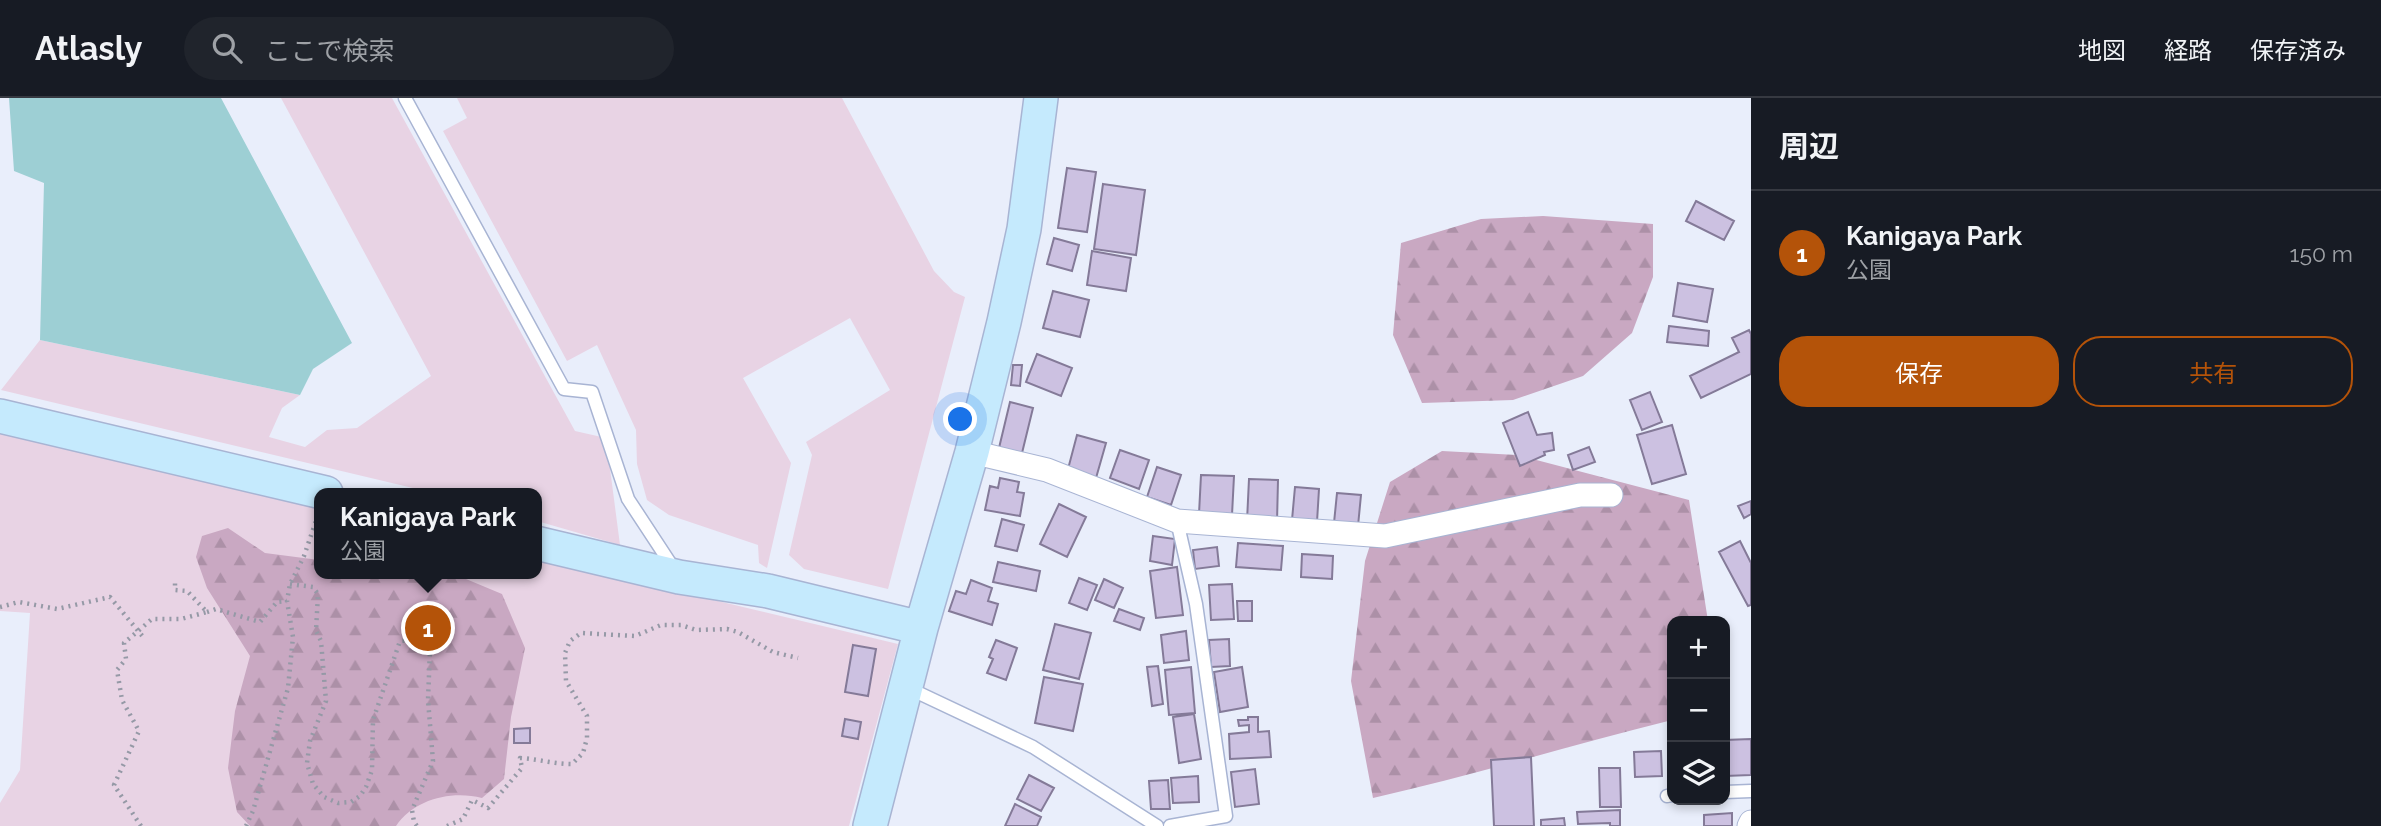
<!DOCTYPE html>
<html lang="ja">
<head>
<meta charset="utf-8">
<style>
  :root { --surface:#171b24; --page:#20242c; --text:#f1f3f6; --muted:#9ea1a6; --line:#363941; --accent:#b45309 }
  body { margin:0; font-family:Raleway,"Noto Sans JP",sans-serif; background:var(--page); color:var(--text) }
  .controls { position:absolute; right:21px; bottom:21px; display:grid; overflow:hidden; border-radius:14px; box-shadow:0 4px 10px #0003 }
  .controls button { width:63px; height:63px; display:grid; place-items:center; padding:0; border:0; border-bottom:2px solid var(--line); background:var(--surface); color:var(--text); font:35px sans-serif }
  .you { position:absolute; left:961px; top:322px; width:24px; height:24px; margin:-18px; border:5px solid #fff; border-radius:50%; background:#1a73e8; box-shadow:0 0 0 10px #1a73e833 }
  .badge { display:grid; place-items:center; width:46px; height:46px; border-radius:50%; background:var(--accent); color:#fff; font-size:23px; font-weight:700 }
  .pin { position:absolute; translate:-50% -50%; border:4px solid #fff; box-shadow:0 2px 7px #0006 }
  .popup { position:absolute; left:314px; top:390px; width:228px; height:91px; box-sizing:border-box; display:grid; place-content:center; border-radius:14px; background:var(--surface); filter:drop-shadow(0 2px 5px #0005); font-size:23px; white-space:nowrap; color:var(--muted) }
  .popup b { font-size:26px; color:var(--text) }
  .popup::after { content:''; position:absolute; left:50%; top:100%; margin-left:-14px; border:14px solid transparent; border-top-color:var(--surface) }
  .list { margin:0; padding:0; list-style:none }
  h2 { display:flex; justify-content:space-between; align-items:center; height:91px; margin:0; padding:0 28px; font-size:30px }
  h2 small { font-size:23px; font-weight:400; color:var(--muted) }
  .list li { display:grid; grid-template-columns:46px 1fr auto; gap:21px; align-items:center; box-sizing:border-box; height:126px; padding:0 28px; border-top:2px solid var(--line) }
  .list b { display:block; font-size:26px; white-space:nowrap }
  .list p { margin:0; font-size:23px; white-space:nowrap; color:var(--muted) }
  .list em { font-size:23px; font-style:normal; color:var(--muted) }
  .actions { display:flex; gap:14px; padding:21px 28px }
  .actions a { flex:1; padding:16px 0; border:2px solid var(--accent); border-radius:28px; text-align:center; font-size:24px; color:var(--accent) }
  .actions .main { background:var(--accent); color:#fff }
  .icon { flex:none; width:38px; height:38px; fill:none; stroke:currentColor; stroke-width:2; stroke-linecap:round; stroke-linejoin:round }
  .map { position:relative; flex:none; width:1751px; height:728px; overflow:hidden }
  header { display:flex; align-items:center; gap:42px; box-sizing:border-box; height:98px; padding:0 35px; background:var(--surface); border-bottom:2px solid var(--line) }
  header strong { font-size:33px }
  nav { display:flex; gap:38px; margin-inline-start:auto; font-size:24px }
  .search { width:490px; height:63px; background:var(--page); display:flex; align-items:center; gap:18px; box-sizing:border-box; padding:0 24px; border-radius:38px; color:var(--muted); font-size:26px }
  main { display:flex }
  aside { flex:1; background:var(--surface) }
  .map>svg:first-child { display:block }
  .green { fill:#e8d3e4 }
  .forest { fill:url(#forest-firs) }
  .water { fill:#9dcfd4 }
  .building { fill:#ccc1e1; stroke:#847a98; stroke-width:2 }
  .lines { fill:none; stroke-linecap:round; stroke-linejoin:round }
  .lane-casing { stroke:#a8b4d3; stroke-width:15 }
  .street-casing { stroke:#a8b4d3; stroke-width:25 }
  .secondary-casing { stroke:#a8b4d3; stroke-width:36 }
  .path { stroke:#9599a6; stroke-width:4.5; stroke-dasharray:2 5; stroke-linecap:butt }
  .lane { stroke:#fff; stroke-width:12 }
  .street { stroke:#fff; stroke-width:23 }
  .secondary { stroke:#c5eafd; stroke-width:33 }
</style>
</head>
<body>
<header>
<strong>Atlasly</strong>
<div class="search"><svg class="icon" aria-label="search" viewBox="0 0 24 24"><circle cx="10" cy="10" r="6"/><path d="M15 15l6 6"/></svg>ここで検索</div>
<nav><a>地図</a><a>経路</a><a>保存済み</a></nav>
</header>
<main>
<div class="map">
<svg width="1751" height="728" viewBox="0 0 1751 728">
  <defs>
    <pattern id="forest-firs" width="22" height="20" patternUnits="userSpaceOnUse" patternTransform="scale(1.75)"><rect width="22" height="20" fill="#c9a8c2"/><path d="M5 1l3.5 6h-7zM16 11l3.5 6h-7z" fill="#ac90a7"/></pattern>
  </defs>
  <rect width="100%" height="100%" fill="#e9eefb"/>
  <path class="green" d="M 281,0 L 392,0 L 575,333 L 606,340 L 620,447 L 537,423 L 536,395 L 434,395 L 1,292 L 40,242 L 300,297 L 282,310 L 269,339 L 305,349 L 327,332 L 357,330 L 431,278 Z
    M 457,0 L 842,0 L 934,173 L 954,194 L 965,199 L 888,491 L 804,471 L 789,457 L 812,357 L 806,344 L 890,292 L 850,220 L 743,280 L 791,365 L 767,470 L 759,465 L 758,447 L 669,417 L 647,402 L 637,366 L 636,332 L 597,247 L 567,263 L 443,33 L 467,20 Z
    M 0,335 L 319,409 L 320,476 L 536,476 L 537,460 L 898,546 L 849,728 L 0,728 L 0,705 L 20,672 L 30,515 L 0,513 Z"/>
  <path class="forest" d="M 1543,118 L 1653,126 L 1653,179 L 1632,235 L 1583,278 L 1513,302 L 1422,305 L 1393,237 L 1401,145 L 1481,121 Z
    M 1442,353 L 1517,357 L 1689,402 L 1708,523 L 1672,523 L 1672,622 C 1572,647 1474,677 1373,700 L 1351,583 L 1365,463 L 1390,384 Z
    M 228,430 L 265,455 L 319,462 L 320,476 L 454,476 L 502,496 L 525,550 L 511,619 L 504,681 L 482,700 C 452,692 414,701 396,728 L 250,728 L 237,714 L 228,670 L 235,613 L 250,558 L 207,490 L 196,459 L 202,438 Z"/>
  <path class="water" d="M 9,0 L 221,0 L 352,245 L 313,271 L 300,297 L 40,242 L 44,85 L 14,73 Z"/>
  <path class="building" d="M 1067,70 L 1096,74 L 1087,134 L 1058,130 Z
    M 1103,86 L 1145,92 L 1136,157 L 1094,151 Z
    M 1696,103 L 1734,123 L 1724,142 L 1686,123 Z
    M 1054,140 L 1079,147 L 1072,173 L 1047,166 Z
    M 1092,153 L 1131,160 L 1126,193 L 1087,187 Z
    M 1678,185 L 1713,191 L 1707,224 L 1673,218 Z
    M 1053,193 L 1089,202 L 1080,239 L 1043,230 Z
    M 1669,228 L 1709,233 L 1708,248 L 1667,244 Z
    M 1749,232 L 1751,236 L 1751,276 L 1701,300 L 1690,278 L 1739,254 L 1732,240 Z
    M 1037,256 L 1072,270 L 1061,298 L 1026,284 Z
    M 1013,267 L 1022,267 L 1020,288 L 1011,287 Z
    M 1650,294 L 1662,324 L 1642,332 L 1630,302 Z
    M 1010,304 L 1033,310 L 1022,355 L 999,350 Z
    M 1528,314 L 1537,337 L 1552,335 L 1554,352 L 1544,354 L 1545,357 L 1520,368 L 1503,325 Z
    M 1672,327 L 1686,376 L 1652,386 L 1637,337 Z
    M 1077,337 L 1106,345 L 1096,380 L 1068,371 Z
    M 1589,349 L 1595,364 L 1573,372 L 1568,357 Z
    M 1120,352 L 1149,362 L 1139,391 L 1110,380 Z
    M 1157,369 L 1181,377 L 1171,407 L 1147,399 Z
    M 1201,377 L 1234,378 L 1232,417 L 1199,416 Z
    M 1000,380 L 1019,384 L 1017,394 L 1024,395 L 1020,418 L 985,412 L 990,388 L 998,390 Z
    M 1249,381 L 1278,382 L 1277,424 L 1247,423 Z
    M 1295,389 L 1319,391 L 1317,424 L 1292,422 Z
    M 1337,395 L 1361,397 L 1358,428 L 1334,425 Z
    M 1751,403 L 1751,416 L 1744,420 L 1738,408 Z
    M 1059,406 L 1086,419 L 1067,459 L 1040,446 Z
    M 1002,421 L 1024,427 L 1017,453 L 995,448 Z
    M 1153,438 L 1175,441 L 1172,467 L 1150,463 Z
    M 1740,443 L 1751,465 L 1751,507 L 1748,508 L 1719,454 Z
    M 1238,445 L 1283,448 L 1281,472 L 1236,469 Z
    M 1217,449 L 1219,468 L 1195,471 L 1193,452 Z
    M 1302,456 L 1333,458 L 1332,481 L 1301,479 Z
    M 998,464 L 1040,473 L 1036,493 L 993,484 Z
    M 1177,469 L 1183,517 L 1156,520 L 1150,473 Z
    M 1079,480 L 1097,487 L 1087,512 L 1069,505 Z
    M 1104,481 L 1123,490 L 1114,510 L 1095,502 Z
    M 971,482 L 992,490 L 988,503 L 998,506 L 992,527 L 949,513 L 956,493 L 966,496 Z
    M 1232,486 L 1234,521 L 1211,522 L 1209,487 Z
    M 1237,503 L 1252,503 L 1252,523 L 1238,523 Z
    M 1119,511 L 1144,520 L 1140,532 L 1114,523 Z
    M 1055,526 L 1091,535 L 1079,581 L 1043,572 Z
    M 1186,533 L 1189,562 L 1164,565 L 1161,537 Z
    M 1229,541 L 1230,568 L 1211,569 L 1209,542 Z
    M 996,542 L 1017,550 L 1006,582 L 987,575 L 993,561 L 989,559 Z
    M 853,547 L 876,551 L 868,598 L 845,594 Z
    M 1158,568 L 1163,606 L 1152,608 L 1147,569 Z
    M 1191,569 L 1195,615 L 1169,617 L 1165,572 Z
    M 1242,569 L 1248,609 L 1220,614 L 1214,574 Z
    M 1044,579 L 1083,586 L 1073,633 L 1035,625 Z
    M 1194,616 L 1201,661 L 1179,665 L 1173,619 Z
    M 1248,619 L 1258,619 L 1258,634 L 1269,633 L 1271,659 L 1230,661 L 1229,636 L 1249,634 L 1249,627 L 1239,628 L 1238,622 L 1248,622 Z
    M 845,621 L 861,624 L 858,641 L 842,638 Z
    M 530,630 L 530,645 L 514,645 L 514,631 Z
    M 1751,641 L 1751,677 L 1725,678 L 1725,642 Z
    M 1661,653 L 1662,678 L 1635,679 L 1634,654 Z
    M 1531,659 L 1534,728 L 1494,728 L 1491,662 Z
    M 1599,670 L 1620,670 L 1621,709 L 1600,709 Z
    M 1255,671 L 1259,706 L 1235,709 L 1231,674 Z
    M 1029,677 L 1054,690 L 1041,713 L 1017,701 Z
    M 1198,678 L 1199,704 L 1173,705 L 1171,680 Z
    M 1168,682 L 1170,711 L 1151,711 L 1149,683 Z
    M 1015,706 L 1041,719 L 1037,728 L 1005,728 Z
    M 1620,712 L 1620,728 L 1610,728 L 1610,725 L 1578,726 L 1577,714 Z
    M 1732,715 L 1732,728 L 1704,728 L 1704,717 Z
    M 1564,720 L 1565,728 L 1541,728 L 1541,722 Z"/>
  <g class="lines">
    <g class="lane-casing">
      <path id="lane" d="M 405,0 L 564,291 L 592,294 L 628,401 L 674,471
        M 906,589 L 1033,649 L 1157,728
        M 1725,694 L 1751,693
        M 1667,698 L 1672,697
        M 1170,728 L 1226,718 L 1196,506 L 1177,423"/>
    </g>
    <g class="street-casing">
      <path id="street" d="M 972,354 L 1047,372 L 1177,423 L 1385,438 L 1580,397 L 1611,397
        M 1749,728 L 1751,724"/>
    </g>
    <g class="secondary-casing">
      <path id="secondary" d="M 0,318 L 326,395
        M 536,445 L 679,479 L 768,493 L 921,530
        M 870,728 L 921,530 L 972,354 L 1004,224 L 1024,131 L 1041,0"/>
    </g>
    <path class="path" d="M 290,486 L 313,489 L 318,496 L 316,533 L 321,543 L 326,603 L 310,643 L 307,665 L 313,686 L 324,699 L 338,705 L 351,704 L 360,698 L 366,689 L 372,672 L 373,622 L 400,543 C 413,542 421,542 430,552 L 428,602 L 433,663 L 412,712 L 414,724 L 417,728
      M 0,509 L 19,504 L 57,511 L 110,499 L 144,540
      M 207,514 L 216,511 L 260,524 L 277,504 L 287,503
      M 141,728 L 114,687 L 139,633 L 122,602 L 117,572 L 126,561 L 124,545 L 152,521 L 181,521 L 207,514 L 187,493 L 175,492 L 175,484
      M 246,728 L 253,713 L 288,590 L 293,539 L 287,503 L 290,486 L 304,458 L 317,420
      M 447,728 L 463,721 L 472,702 L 488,710 L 522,670 L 520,660 C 538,661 554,666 572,666 L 583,655 L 587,640 L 587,618 L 566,583 L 565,555 L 570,543 L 581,535 L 635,538 L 661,527 L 681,527 L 696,532 L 727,531 L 738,534 L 773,554 L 798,560"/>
    <use href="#lane" class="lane"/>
    <use href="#street" class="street"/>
    <use href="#secondary" class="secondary"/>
  </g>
</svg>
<div class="controls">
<button>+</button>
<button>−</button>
<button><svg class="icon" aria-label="layers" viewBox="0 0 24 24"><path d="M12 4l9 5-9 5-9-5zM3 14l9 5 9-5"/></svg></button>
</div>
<div class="you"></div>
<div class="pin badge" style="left:428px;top:530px">1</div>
<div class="popup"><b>Kanigaya Park</b>公園</div>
</div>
<aside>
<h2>周辺<small></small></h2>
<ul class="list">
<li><span class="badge">1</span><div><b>Kanigaya Park</b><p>公園</p></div><em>150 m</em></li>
</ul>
<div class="actions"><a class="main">保存</a><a>共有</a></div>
</aside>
</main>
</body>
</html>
